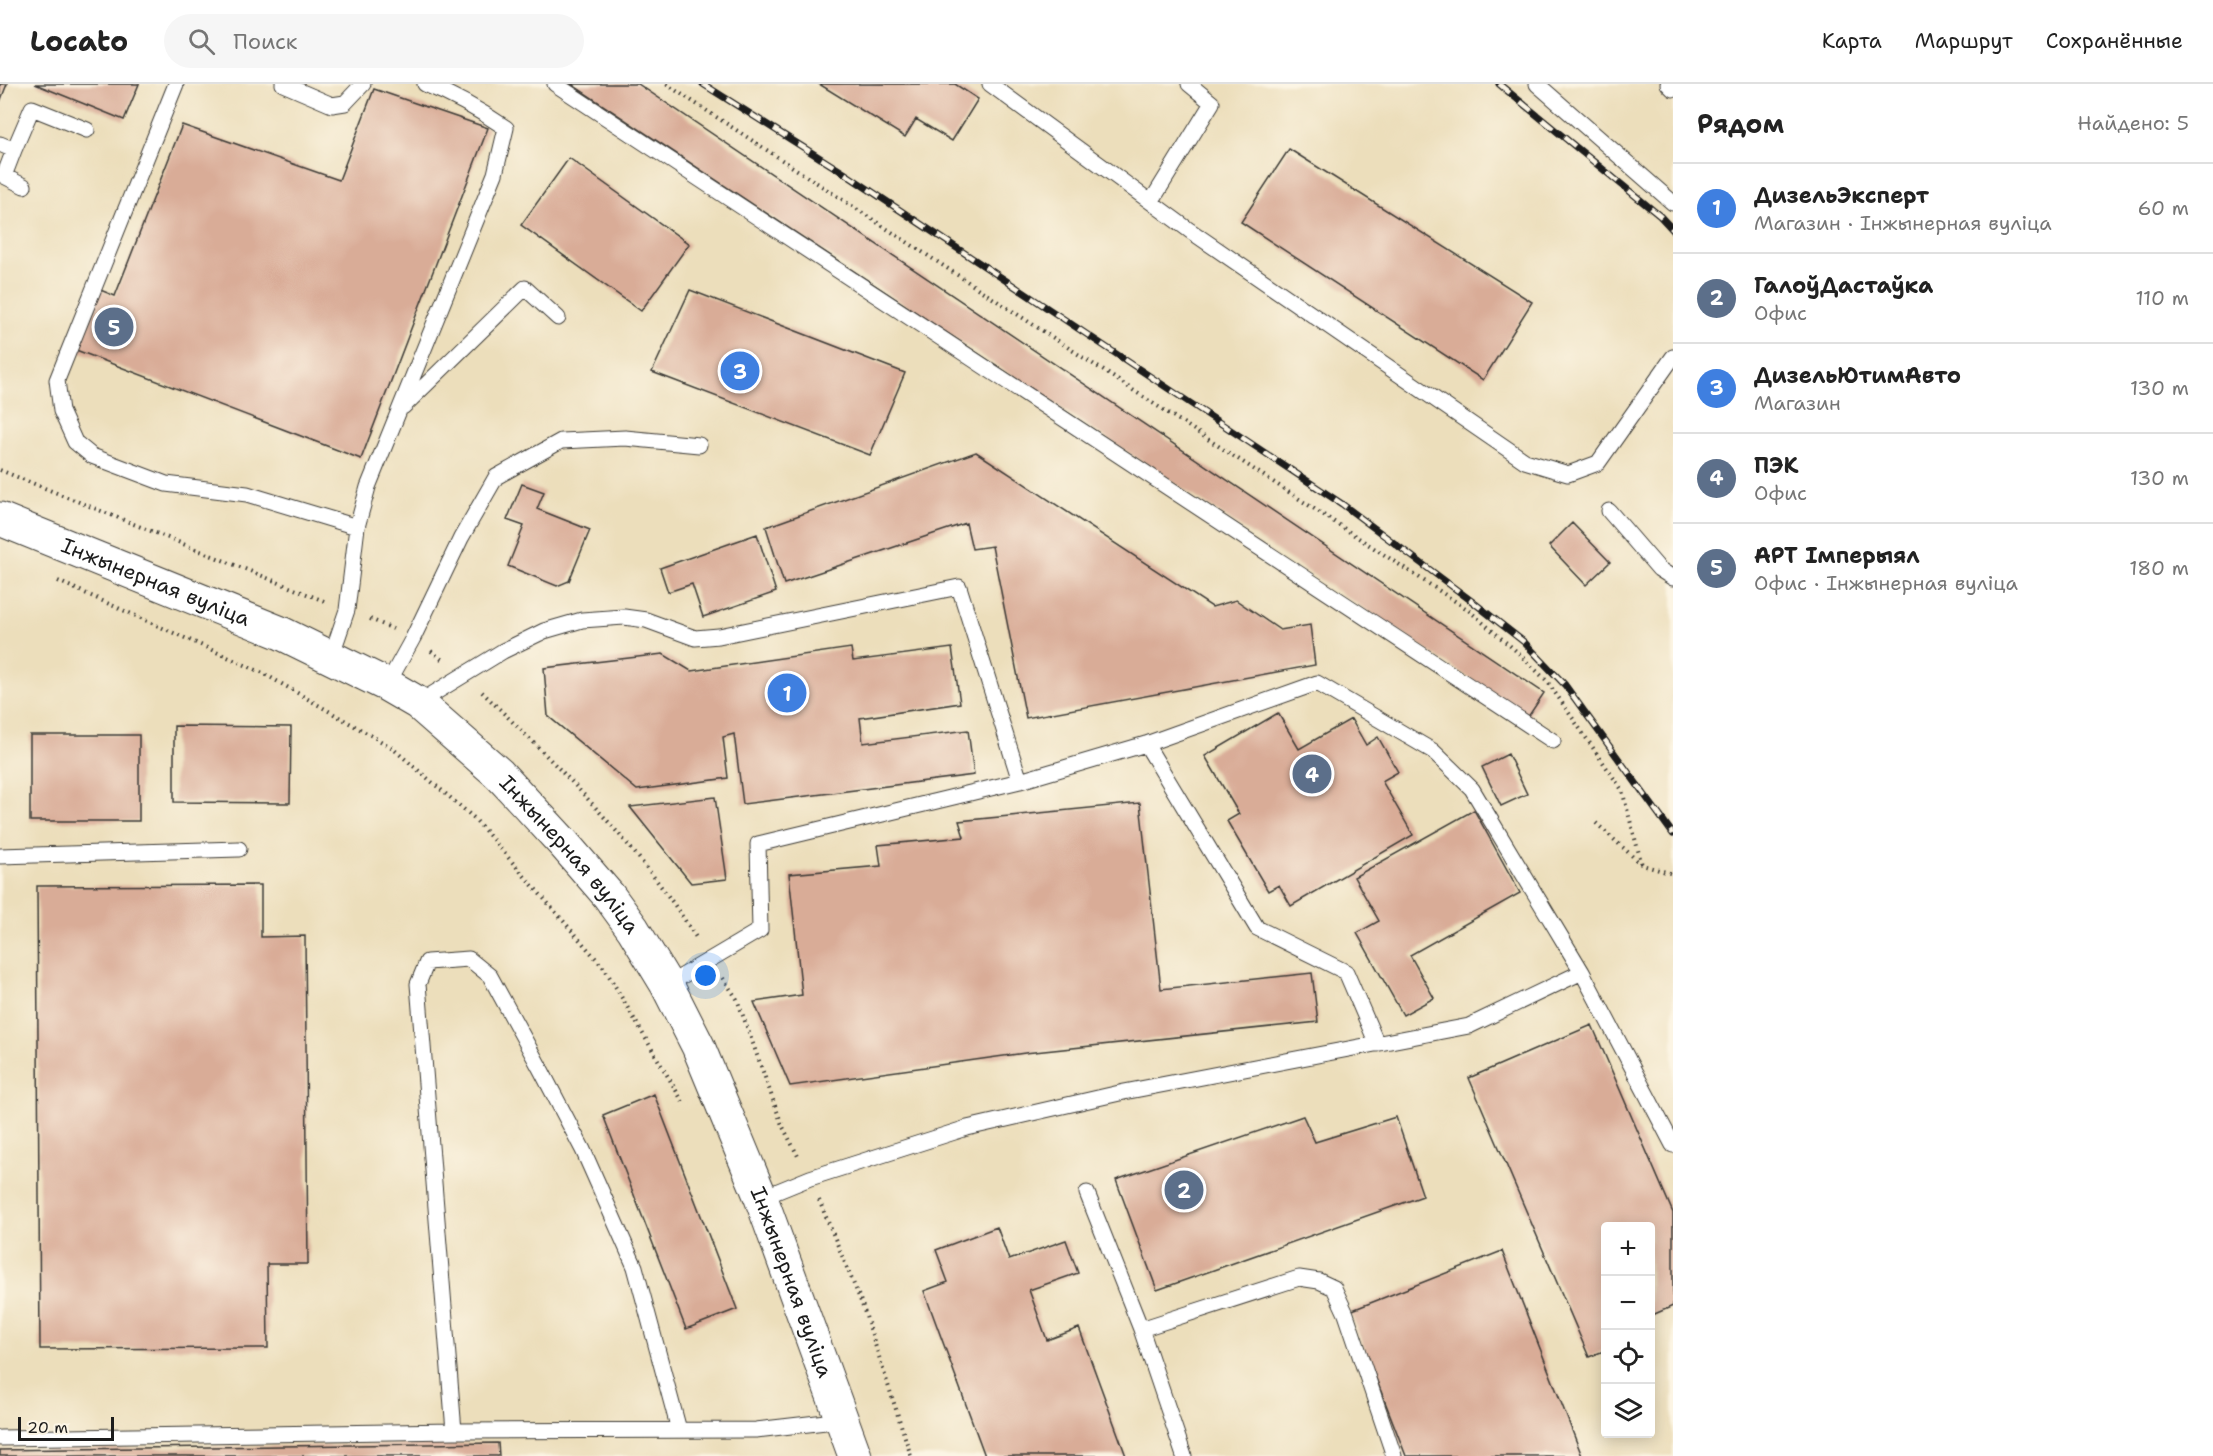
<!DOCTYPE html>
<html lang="ru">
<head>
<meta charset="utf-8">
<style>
  :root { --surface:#fff; --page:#f6f6f6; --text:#222; --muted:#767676; --line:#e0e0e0; --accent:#7c3aed }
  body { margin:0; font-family:"Shantell Sans",sans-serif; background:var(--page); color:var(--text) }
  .controls { position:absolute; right:18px; bottom:18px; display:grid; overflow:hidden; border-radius:6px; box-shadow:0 3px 15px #0003 }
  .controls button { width:54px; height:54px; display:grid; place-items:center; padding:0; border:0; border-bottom:2px solid var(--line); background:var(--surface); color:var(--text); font:30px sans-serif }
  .scale { position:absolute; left:18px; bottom:15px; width:96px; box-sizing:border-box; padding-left:6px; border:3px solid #1c1c1c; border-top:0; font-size:16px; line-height:21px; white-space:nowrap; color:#1c1c1c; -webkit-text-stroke:4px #fcf5e5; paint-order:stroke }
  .you { position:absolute; left:706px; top:892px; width:21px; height:21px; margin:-15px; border:4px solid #fff; border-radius:50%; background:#1a73e8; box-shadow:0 0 0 9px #1a73e833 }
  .badge { display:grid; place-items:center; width:39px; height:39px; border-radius:50%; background:var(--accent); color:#fff; font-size:20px; font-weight:700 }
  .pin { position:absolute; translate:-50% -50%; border:3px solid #fff; box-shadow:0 2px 6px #0006 }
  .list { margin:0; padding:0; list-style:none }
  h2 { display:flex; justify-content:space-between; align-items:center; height:78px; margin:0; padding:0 24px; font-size:26px }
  h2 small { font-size:20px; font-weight:400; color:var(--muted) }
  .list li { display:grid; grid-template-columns:39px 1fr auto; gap:18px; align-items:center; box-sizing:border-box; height:90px; padding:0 24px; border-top:2px solid var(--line) }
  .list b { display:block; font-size:22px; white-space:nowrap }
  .list p { margin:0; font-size:20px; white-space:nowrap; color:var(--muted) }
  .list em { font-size:20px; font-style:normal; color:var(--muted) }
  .icon { flex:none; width:33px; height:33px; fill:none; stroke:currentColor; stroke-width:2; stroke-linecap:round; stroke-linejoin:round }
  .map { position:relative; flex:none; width:1673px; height:1372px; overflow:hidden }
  header { display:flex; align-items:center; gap:36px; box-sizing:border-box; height:84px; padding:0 30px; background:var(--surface); border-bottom:2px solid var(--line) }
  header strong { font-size:28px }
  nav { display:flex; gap:33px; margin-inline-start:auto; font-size:21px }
  .search { width:420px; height:54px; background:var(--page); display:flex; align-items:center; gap:15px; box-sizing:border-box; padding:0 21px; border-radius:33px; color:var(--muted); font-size:22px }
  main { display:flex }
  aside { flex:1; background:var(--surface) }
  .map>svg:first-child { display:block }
  .building { fill:#d9ac97 }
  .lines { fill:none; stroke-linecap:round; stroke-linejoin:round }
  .service-casing { stroke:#3b3934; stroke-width:17 }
  .tertiary-casing { stroke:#3b3934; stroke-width:35 }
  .path { stroke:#3b3934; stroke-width:4; stroke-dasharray:1.5 4.5; stroke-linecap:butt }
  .service { stroke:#fff; stroke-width:15 }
  .tertiary { stroke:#fff; stroke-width:33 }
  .rail-casing { stroke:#1c1c1c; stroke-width:7 }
  .rail { stroke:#fcf5e5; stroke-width:4.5; stroke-dasharray:14; stroke-linecap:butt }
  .labels { text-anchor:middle; stroke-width:5; stroke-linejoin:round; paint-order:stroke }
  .street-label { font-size:21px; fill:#1c1c1c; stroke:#fcf5e5 }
</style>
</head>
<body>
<header>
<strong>Locato</strong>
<div class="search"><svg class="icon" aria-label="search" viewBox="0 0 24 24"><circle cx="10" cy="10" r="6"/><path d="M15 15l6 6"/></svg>Поиск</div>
<nav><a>Карта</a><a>Маршрут</a><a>Сохранённые</a></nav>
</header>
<main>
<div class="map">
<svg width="1673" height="1372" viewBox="0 0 1673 1372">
  <rect width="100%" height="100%" fill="#fcf5e5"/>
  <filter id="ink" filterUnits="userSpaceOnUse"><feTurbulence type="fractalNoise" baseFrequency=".0167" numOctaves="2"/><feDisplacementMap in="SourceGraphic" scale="12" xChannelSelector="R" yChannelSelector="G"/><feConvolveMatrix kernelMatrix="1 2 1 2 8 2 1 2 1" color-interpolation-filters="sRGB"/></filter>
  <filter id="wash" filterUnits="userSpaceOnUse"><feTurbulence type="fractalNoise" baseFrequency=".008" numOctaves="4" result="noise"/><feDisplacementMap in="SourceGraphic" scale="24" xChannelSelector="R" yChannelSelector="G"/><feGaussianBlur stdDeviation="1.35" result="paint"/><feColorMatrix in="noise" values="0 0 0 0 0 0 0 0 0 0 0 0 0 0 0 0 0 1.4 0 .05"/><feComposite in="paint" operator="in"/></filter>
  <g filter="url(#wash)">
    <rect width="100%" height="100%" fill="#ecdebb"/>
    <g id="blocks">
      <path class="building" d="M 0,0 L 7,0 L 0,18 Z
        M 35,0 L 139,0 L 124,36 Z
        M 571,0 L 638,0 L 1544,609 L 1528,633 Z
        M 819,0 L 955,0 L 978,15 L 952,57 L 916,35 L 905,53 Z
        M 374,5 L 488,44 L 361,375 L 76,266 L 98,205 L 115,212 L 182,41 L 339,96 Z
        M 1289,65 L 1532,218 L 1483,296 L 1241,138 Z
        M 569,74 L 689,160 L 641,227 L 521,141 Z
        M 690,206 L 905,289 L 870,371 L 652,288 Z
        M 976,368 L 1212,523 L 1236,516 L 1280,546 L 1310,541 L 1315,581 L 1026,634 L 992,462 L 972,465 L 966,439 L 784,500 L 766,443 Z
        M 522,400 L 544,408 L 537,425 L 590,446 L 569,497 L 557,502 L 508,482 L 524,442 L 507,436 Z
        M 1572,439 L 1610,478 L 1586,501 L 1549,462 Z
        M 757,450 L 776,508 L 703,533 L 692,500 L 668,508 L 660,484 Z
        M 851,564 L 853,577 L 952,564 L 960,619 L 860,634 L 863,659 L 968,646 L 974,691 L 743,720 L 734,650 L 723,653 L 728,694 L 637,706 L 548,632 L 544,584 L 663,570 L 691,587 Z
        M 1278,629 L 1299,665 L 1351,635 L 1366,661 L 1378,653 L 1398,688 L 1382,697 L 1413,751 L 1291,822 L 1279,801 L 1268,807 L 1227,737 L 1239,730 L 1205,672 Z
        M 174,642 L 291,643 L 290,719 L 174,718 Z
        M 30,651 L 139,651 L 139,737 L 30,737 Z
        M 1508,670 L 1527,710 L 1501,722 L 1482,683 Z
        M 715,713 L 727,795 L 691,799 L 630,723 Z
        M 1140,719 L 1161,905 L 1312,889 L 1318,938 L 1025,969 L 790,1002 L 754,918 L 802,911 L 789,790 L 881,782 L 878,761 L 964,753 L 959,737 Z
        M 1474,726 L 1520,809 L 1410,871 L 1434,914 L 1403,931 L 1357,849 L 1379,837 L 1354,793 Z
        M 261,801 L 261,853 L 305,852 L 308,1180 L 267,1180 L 268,1264 L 40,1265 L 37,802 Z
        M 1592,941 L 1673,1129 L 1673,1222 L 1650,1232 L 1650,1142 L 1606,1142 L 1606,1266 L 1589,1273 L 1469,994 Z
        M 654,1010 L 737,1225 L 686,1245 L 603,1031 Z
        M 1303,1032 L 1315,1058 L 1396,1033 L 1423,1112 L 1157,1206 L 1116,1096 Z
        M 997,1143 L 1009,1176 L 1066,1156 L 1078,1189 L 1029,1206 L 1047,1256 L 1079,1244 L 1126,1372 L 985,1372 L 924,1207 L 948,1198 L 936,1166 Z
        M 1502,1167 L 1582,1372 L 1406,1372 L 1350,1227 Z
        M 498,1359 L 499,1372 L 0,1372 L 0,1366 Z"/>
    </g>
  </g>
  <g filter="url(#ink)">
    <use href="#blocks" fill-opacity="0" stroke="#3b3934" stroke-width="1.5"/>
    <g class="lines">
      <g class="service-casing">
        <path id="service" d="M 176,0 L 57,296 L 61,327 L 75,358 L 92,372 L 166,400 L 247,410 L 357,443
          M 283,0 L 332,21 L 345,19 L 363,0
          M 555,0 L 1553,657
          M 990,0 L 1189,146 L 1525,377 L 1568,390 L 1598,379 L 1673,273
          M 1537,0 L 1673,119
          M 1668,0 L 1673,5
          M 0,60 L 14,66 L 32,24 L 87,46
          M 14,66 L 4,92 L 24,102
          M 1151,118 L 1212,19 L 1189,0
          M 403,323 L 525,204 L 558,234
          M 1609,427 L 1659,485 L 1673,494
          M 331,573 L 347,526 L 357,443 L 368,403 L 495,90 L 506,44 C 481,27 453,11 425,0
          M 387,601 L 413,554 L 461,454 L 496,393 L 561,357 L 625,354 L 699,361
          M 418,619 L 503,567 L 544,547 L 582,536 L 624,533 L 646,536 L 695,554 L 719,552 L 959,503 L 1020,697 L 1146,660 L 1317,599 L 1433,667 L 1472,705 L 1582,888
          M 1146,660 L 1257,844 L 1346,888 L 1377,960
          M 0,772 L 239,765
          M 667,901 L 760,846 L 758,760 L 1020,697
          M 1087,1109 L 1141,1245 L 1184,1372
          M 761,1114 L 810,1094 L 967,1044 L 1124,1008 L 1469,942 L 1582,888 L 1673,1061
          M 1141,1245 L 1299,1194 L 1319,1197 L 1334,1204 L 1346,1230 L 1394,1372
          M 679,1346 L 635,1183 L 583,1066 L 540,984 L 490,892 L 469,875 L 427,878 L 418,900 L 454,1347 L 756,1346 L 843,1336
          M 0,1354 L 454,1347"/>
      </g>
      <g class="tertiary-casing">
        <g id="tertiary">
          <path id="s1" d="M 0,435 L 281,549 L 387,601 L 418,619 L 499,690 L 564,760 L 609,812 L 633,845 L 667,901 L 698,962 L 761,1114 L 855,1372"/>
        </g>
      </g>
      <path class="path" d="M 666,0 L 1467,525 L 1515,566 L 1547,597 L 1622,706 L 1642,781
        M 0,386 L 324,517
        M 58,497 L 263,589 L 391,663 L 474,734 L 605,885 L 684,1020
        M 370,535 L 393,545
        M 431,567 L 444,577
        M 482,608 C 560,684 639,762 697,855
        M 1596,739 L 1642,781 L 1673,790
        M 723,894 L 737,915 L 782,1041 L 799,1074
        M 819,1116 L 862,1220 L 911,1372"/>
      <use href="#service" class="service"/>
      <use href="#tertiary" class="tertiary"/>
      <g class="rail-casing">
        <path id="rail" d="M 703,0 L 844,89 L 1342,420 L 1473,518 L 1524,558 L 1565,601 L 1673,750
          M 1499,0 L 1660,132 L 1673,146"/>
      </g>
      <use href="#rail" class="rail"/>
    </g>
  </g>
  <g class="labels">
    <g class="street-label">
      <text dy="7" stroke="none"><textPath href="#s1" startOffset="168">Інжынерная вуліца</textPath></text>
      <text dy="7" stroke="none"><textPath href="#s1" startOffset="672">Інжынерная вуліца</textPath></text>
      <text dy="7" stroke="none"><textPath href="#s1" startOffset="1158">Інжынерная вуліца</textPath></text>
    </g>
  </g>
</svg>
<div class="controls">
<button>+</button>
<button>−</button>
<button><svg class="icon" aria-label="locate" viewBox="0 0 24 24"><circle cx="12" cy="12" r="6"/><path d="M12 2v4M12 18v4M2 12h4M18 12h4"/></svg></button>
<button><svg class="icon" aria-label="layers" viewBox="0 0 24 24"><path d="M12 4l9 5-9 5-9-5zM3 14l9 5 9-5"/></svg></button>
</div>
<div class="scale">20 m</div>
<div class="you"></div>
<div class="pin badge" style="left:787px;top:609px;background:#3f7fe0">1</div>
<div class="pin badge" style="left:1184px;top:1106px;background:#5c6f8a">2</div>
<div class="pin badge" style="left:740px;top:287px;background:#3f7fe0">3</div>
<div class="pin badge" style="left:1312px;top:690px;background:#5c6f8a">4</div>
<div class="pin badge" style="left:114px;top:243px;background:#5c6f8a">5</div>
</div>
<aside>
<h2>Рядом<small>Найдено: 5</small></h2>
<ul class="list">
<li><span class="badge" style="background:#3f7fe0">1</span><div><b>ДизельЭксперт</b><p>Магазин · Інжынерная вуліца</p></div><em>60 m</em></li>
<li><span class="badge" style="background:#5c6f8a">2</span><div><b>ГалоўДастаўка</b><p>Офис</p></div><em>110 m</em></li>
<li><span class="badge" style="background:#3f7fe0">3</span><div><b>ДизельЮтимАвто</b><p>Магазин</p></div><em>130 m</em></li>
<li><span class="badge" style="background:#5c6f8a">4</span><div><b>ПЭК</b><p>Офис</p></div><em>130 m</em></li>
<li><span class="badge" style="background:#5c6f8a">5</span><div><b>АРТ Імперыял</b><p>Офис · Інжынерная вуліца</p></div><em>180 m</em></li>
</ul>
</aside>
</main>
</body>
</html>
